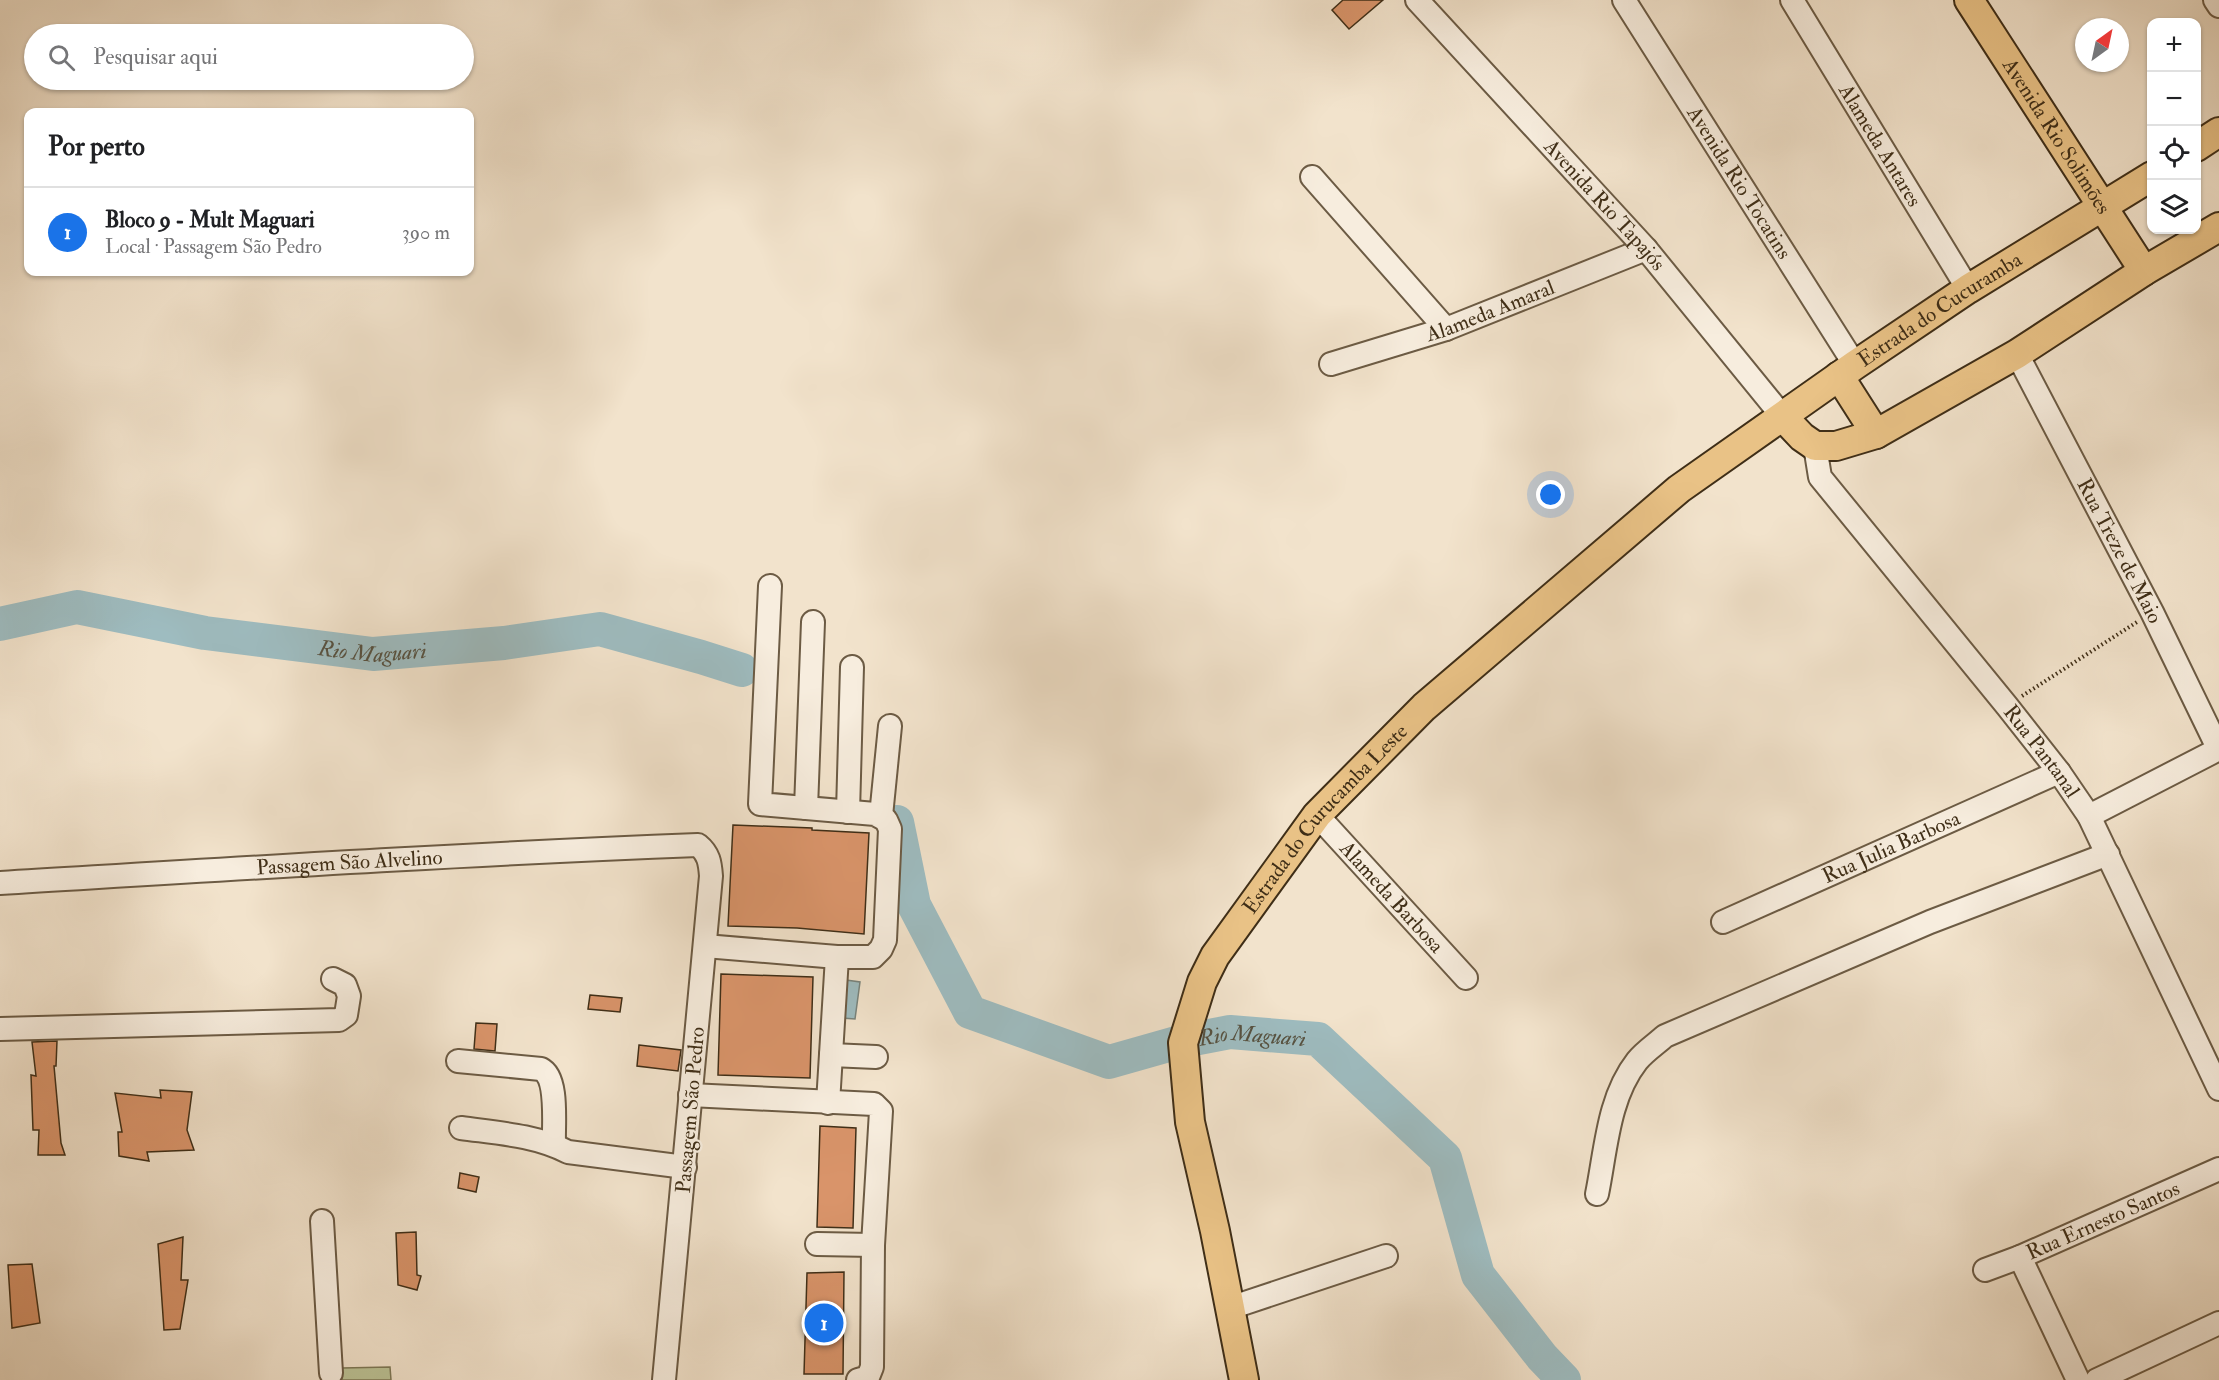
<!DOCTYPE html>
<html lang="pt">
<head>
<meta charset="utf-8">
<style>
  :root { --surface:#fff; --page:#f2f2f2; --text:#202124; --muted:#757577; --line:#e0e0e0; --accent:#1a73e8 }
  body { margin:0; font-family:"IM FELL Double Pica",serif; background:var(--page); color:var(--text) }
  .controls { position:absolute; right:18px; top:18px; display:grid; overflow:hidden; border-radius:12px; box-shadow:0 2px 4px #0004 }
  .controls button { width:54px; height:54px; display:grid; place-items:center; padding:0; border:0; border-bottom:2px solid var(--line); background:var(--surface); color:var(--text); font:30px sans-serif }
  .compass { position:absolute; left:2075px; top:18px; width:54px; height:54px; border-radius:50%; background:var(--surface); box-shadow:0 2px 4px #0004; rotate:33deg }
  .you { position:absolute; left:1551px; top:495px; width:21px; height:21px; margin:-15px; border:4px solid #fff; border-radius:50%; background:#1a73e8; box-shadow:0 0 0 9px #1a73e833 }
  .badge { display:grid; place-items:center; width:39px; height:39px; border-radius:50%; background:var(--accent); color:#fff; font-size:20px; font-weight:700 }
  .pin { position:absolute; translate:-50% -50%; border:3px solid #fff; box-shadow:0 2px 6px #0006 }
  .list { margin:0; padding:0; list-style:none }
  h2 { display:flex; justify-content:space-between; align-items:center; height:78px; margin:0; padding:0 24px; font-size:26px }
  h2 small { font-size:20px; font-weight:400; color:var(--muted) }
  .list li { display:grid; grid-template-columns:39px 1fr auto; gap:18px; align-items:center; box-sizing:border-box; height:90px; padding:0 24px; border-top:2px solid var(--line) }
  .list b { display:block; font-size:22px; white-space:nowrap }
  .list p { margin:0; font-size:20px; white-space:nowrap; color:var(--muted) }
  .list em { font-size:20px; font-style:normal; color:var(--muted) }
  .icon { flex:none; width:33px; height:33px; fill:none; stroke:currentColor; stroke-width:2; stroke-linecap:round; stroke-linejoin:round }
  .map { position:relative; flex:none; width:2219px; height:1380px; overflow:hidden }
  .search { position:absolute; background:var(--surface); box-shadow:0 2px 4px #0004; left:24px; top:24px; width:450px; height:66px; display:flex; align-items:center; gap:15px; box-sizing:border-box; padding:0 21px; border-radius:33px; color:var(--muted); font-size:22px }
  .panel { position:absolute; background:var(--surface); box-shadow:0 2px 4px #0004; left:24px; top:108px; width:450px; height:168px; border-radius:12px }
  .map>svg:first-child { display:block }
  .green { fill:#bcc396; stroke:#7e7856; stroke-width:1.5 }
  .water { fill:#9ebcc0; stroke:#78837c; stroke-width:1.5 }
  .lines { fill:none; stroke-linecap:round; stroke-linejoin:round }
  .river { stroke:#9ebcc0; stroke-width:34 }
  .building { fill:#d9946a; stroke:#3f2e17; stroke-width:1.5 }
  .minor-casing { stroke:#6c5b44; stroke-width:26 }
  .major-casing { stroke:#3f2e17; stroke-width:32 }
  .path { stroke:#3f2e17; stroke-width:4; stroke-dasharray:1.5 3; stroke-linecap:butt }
  .minor { stroke:#f7edde; stroke-width:22 }
  .major { stroke:#e9c286; stroke-width:28 }
  .labels { text-anchor:middle; stroke-width:4.5; stroke-linejoin:round; paint-order:stroke }
  .street-label { font-size:21px; fill:#3f2e17; stroke:#f7edde }
  .water-label { font-size:22px; font-style:italic; fill:#575241; stroke:#f7edde }
</style>
</head>
<body>
<div class="map">
<svg width="2219" height="1380" viewBox="0 0 2219 1380">
  <rect width="100%" height="100%" fill="#f2e3cc"/>
  <filter id="stains"><feTurbulence type="fractalNoise" baseFrequency=".00333" numOctaves="4"/><feColorMatrix values="0 0 0 0 .2 0 0 0 0 .09 0 0 0 0 .02 0 0 0 .5 -.17"/></filter>
  <radialGradient id="worn" r=".72"><stop offset=".6" stop-color="#630" stop-opacity="0"/><stop offset="1" stop-color="#630" stop-opacity=".3"/></radialGradient>
  <path class="green" d="M 390,1367 L 391,1380 L 342,1380 L 342,1368 Z"/>
  <path class="water" d="M 846,980 L 860,982 L 855,1019 L 842,1018 Z"/>
  <g class="lines">
    <g class="river">
      <path id="s1" d="M 0,624 L 77,607 L 205,633 L 373,654 L 504,643 L 600,629 L 701,657 L 742,670"/>
      <path id="s2" d="M 897,822 L 914,905 L 970,1012 L 1109,1062 L 1183,1041 L 1230,1032 L 1318,1039 L 1445,1158 L 1478,1275 L 1542,1357 L 1564,1380"/>
    </g>
  </g>
  <path class="building" d="M 1343,0 L 1383,0 L 1349,29 L 1332,10 Z
    M 733,825 L 812,828 L 812,830 L 869,833 L 864,934 L 797,928 L 728,926 Z
    M 721,974 L 813,977 L 810,1078 L 718,1075 Z
    M 590,995 L 622,998 L 620,1012 L 588,1009 Z
    M 476,1023 L 497,1024 L 495,1051 L 474,1049 Z
    M 57,1041 L 56,1066 L 54,1066 L 61,1143 L 65,1155 L 38,1155 L 39,1130 L 33,1130 L 31,1075 L 36,1076 L 32,1042 Z
    M 639,1045 L 681,1050 L 678,1071 L 637,1066 Z
    M 160,1090 L 192,1092 L 187,1130 L 194,1150 L 147,1152 L 149,1161 L 119,1156 L 118,1132 L 122,1132 L 115,1093 L 161,1098 Z
    M 820,1126 L 856,1128 L 853,1228 L 817,1227 Z
    M 460,1173 L 479,1177 L 476,1192 L 458,1188 Z
    M 416,1232 L 417,1275 L 421,1276 L 417,1290 L 398,1285 L 396,1233 Z
    M 183,1237 L 181,1280 L 188,1280 L 180,1329 L 164,1330 L 158,1244 Z
    M 32,1264 L 40,1323 L 12,1328 L 8,1265 Z
    M 844,1272 L 843,1374 L 804,1374 L 807,1273 Z"/>
  <g class="lines">
    <g class="minor-casing">
      <g id="minor">
        <path id="s3" d="M 1417,0 L 1646,249 L 1783,417"/>
        <path id="s4" d="M 1624,0 L 1855,365"/>
        <path id="s5" d="M 1792,0 L 1968,289"/>
        <path d="M 2215,0 L 2219,6"/>
        <path d="M 1312,177 L 1446,329"/>
        <path id="s6" d="M 2017,354 L 2152,612 L 2219,750"/>
        <path id="s7" d="M 1331,364 L 1446,329 L 1646,249"/>
        <path id="s8" d="M 1815,446 L 1820,477 L 2007,706 L 2059,772 L 2089,816 L 2219,1089"/>
        <path d="M 806,808 L 813,622"/>
        <path d="M 848,812 L 852,667"/>
        <path id="s9" d="M 1317,815 L 1466,978"/>
        <path d="M 881,816 L 890,726"/>
        <path d="M 2089,816 L 2219,749"/>
        <path id="s10" d="M 0,883 C 232,869 465,854 698,845 C 709,854 710,863 711,876 L 664,1380"/>
        <path id="s11" d="M 1723,922 L 2059,772"/>
        <path d="M 705,946 L 837,957 L 873,957 L 881,949 L 885,940 L 890,829 L 886,820 L 875,814 L 760,804 L 770,586"/>
        <path d="M 0,1029 L 339,1020 L 346,1015 L 349,996 L 345,985 L 333,979"/>
        <path d="M 831,1055 L 876,1057"/>
        <path d="M 458,1061 L 541,1069 C 559,1078 553,1126 554,1145"/>
        <path d="M 690,1095 L 874,1104 L 881,1111 L 873,1245 L 872,1367 L 868,1377 L 858,1380"/>
        <path d="M 828,1103 L 837,957"/>
        <path d="M 461,1128 C 497,1133 535,1135 568,1152 L 685,1167"/>
        <path d="M 1597,1194 C 1606,1150 1608,1098 1637,1061 C 1644,1052 1656,1044 1665,1036 L 1930,922 L 2108,854"/>
        <path d="M 322,1221 L 331,1373"/>
        <path d="M 817,1244 L 873,1245"/>
        <path d="M 2020,1257 L 2078,1380"/>
        <path id="s12" d="M 1985,1270 L 2020,1257 L 2219,1169"/>
        <path d="M 1230,1308 L 1386,1256"/>
        <path d="M 2097,1380 L 2219,1323"/>
      </g>
    </g>
    <g class="major-casing">
      <g id="major">
        <path id="s13" d="M 1969,0 L 2144,271"/>
        <path d="M 2196,147 L 2219,132"/>
        <path d="M 1839,376 L 1876,434"/>
        <path d="M 1783,417 L 1802,437 L 1815,446 L 1836,446 L 1876,434 L 2017,354 L 2144,271 L 2219,227"/>
        <path id="s14" d="M 1244,1380 L 1215,1231 L 1190,1122 L 1183,1043 L 1202,982 L 1215,956 L 1317,815 L 1424,707 L 1679,489 L 1855,365 L 1968,289 L 2152,176"/>
      </g>
    </g>
    <path class="path" d="M 2022,696 L 2137,622"/>
    <use href="#minor" class="minor"/>
    <use href="#major" class="major"/>
  </g>
  <g class="labels">
    <g class="street-label">
      <text dy="7" stroke="none"><textPath href="#s13" startOffset="162">Avenida Rio Solimões</textPath></text>
      <text dy="7" stroke="none"><textPath href="#s5" startOffset="170">Alameda Antares</textPath></text>
      <text dy="7" stroke="none"><textPath href="#s4" startOffset="216">Avenida Rio Tocatins</textPath></text>
      <text dy="7" stroke="none"><textPath href="#s3" startOffset="278">Avenida Rio Tapajós</textPath></text>
      <text dy="7" stroke="none"><textPath href="#s14" startOffset="1414">Estrada do Cucuramba</textPath></text>
      <text dy="7" stroke="none"><textPath href="#s7" startOffset="168">Alameda Amaral</textPath></text>
      <text dy="7" stroke="none"><textPath href="#s6" startOffset="222">Rua Treze de Maio</textPath></text>
      <text dy="7" stroke="none"><textPath href="#s8" startOffset="384">Rua Pantanal</textPath></text>
      <text dy="7" stroke="none"><textPath href="#s14" startOffset="612">Estrada do Curucamba Leste</textPath></text>
      <text dy="7" stroke="none"><textPath href="#s11" startOffset="184">Rua Julia Barbosa</textPath></text>
      <text dy="7" stroke="none"><textPath href="#s10" startOffset="350">Passagem São Alvelino</textPath></text>
      <text dy="7" stroke="none"><textPath href="#s9" startOffset="111">Alameda Barbosa</textPath></text>
      <text transform="translate(690 1110) rotate(-85)" y="7">Passagem São Pedro</text>
      <text dy="7" stroke="none"><textPath href="#s12" startOffset="128">Rua Ernesto Santos</textPath></text>
    </g>
    <g class="water-label">
      <text dy="8" stroke="none"><textPath href="#s1" startOffset="378">Rio Maguari</textPath></text>
      <text dy="8" stroke="none"><textPath href="#s2" startOffset="500">Rio Maguari</textPath></text>
    </g>
  </g>
  <rect width="100%" height="100%" filter="url(#stains)"/>
  <rect width="100%" height="100%" fill="url(#worn)"/>
</svg>
<div class="controls">
<button>+</button>
<button>−</button>
<button><svg class="icon" aria-label="locate" viewBox="0 0 24 24"><circle cx="12" cy="12" r="6"/><path d="M12 2v4M12 18v4M2 12h4M18 12h4"/></svg></button>
<button><svg class="icon" aria-label="layers" viewBox="0 0 24 24"><path d="M12 4l9 5-9 5-9-5zM3 14l9 5 9-5"/></svg></button>
</div>
<svg class="compass" viewBox="-18 -18 36 36"><path d="M0-13l5 13h-10z" fill="#e53935"/><path d="M0 13l5-13h-10z" fill="#757577"/></svg>
<div class="you"></div>
<div class="pin badge" style="left:824px;top:1323px">1</div>
<div class="search"><svg class="icon" aria-label="search" viewBox="0 0 24 24"><circle cx="10" cy="10" r="6"/><path d="M15 15l6 6"/></svg>Pesquisar aqui</div>
<section class="panel">
<h2>Por perto<small></small></h2>
<ul class="list">
<li><span class="badge">1</span><div><b>Bloco 9 - Mult Maguari</b><p>Local · Passagem São Pedro</p></div><em>390 m</em></li>
</ul>
</section>
</div>
</body>
</html>
